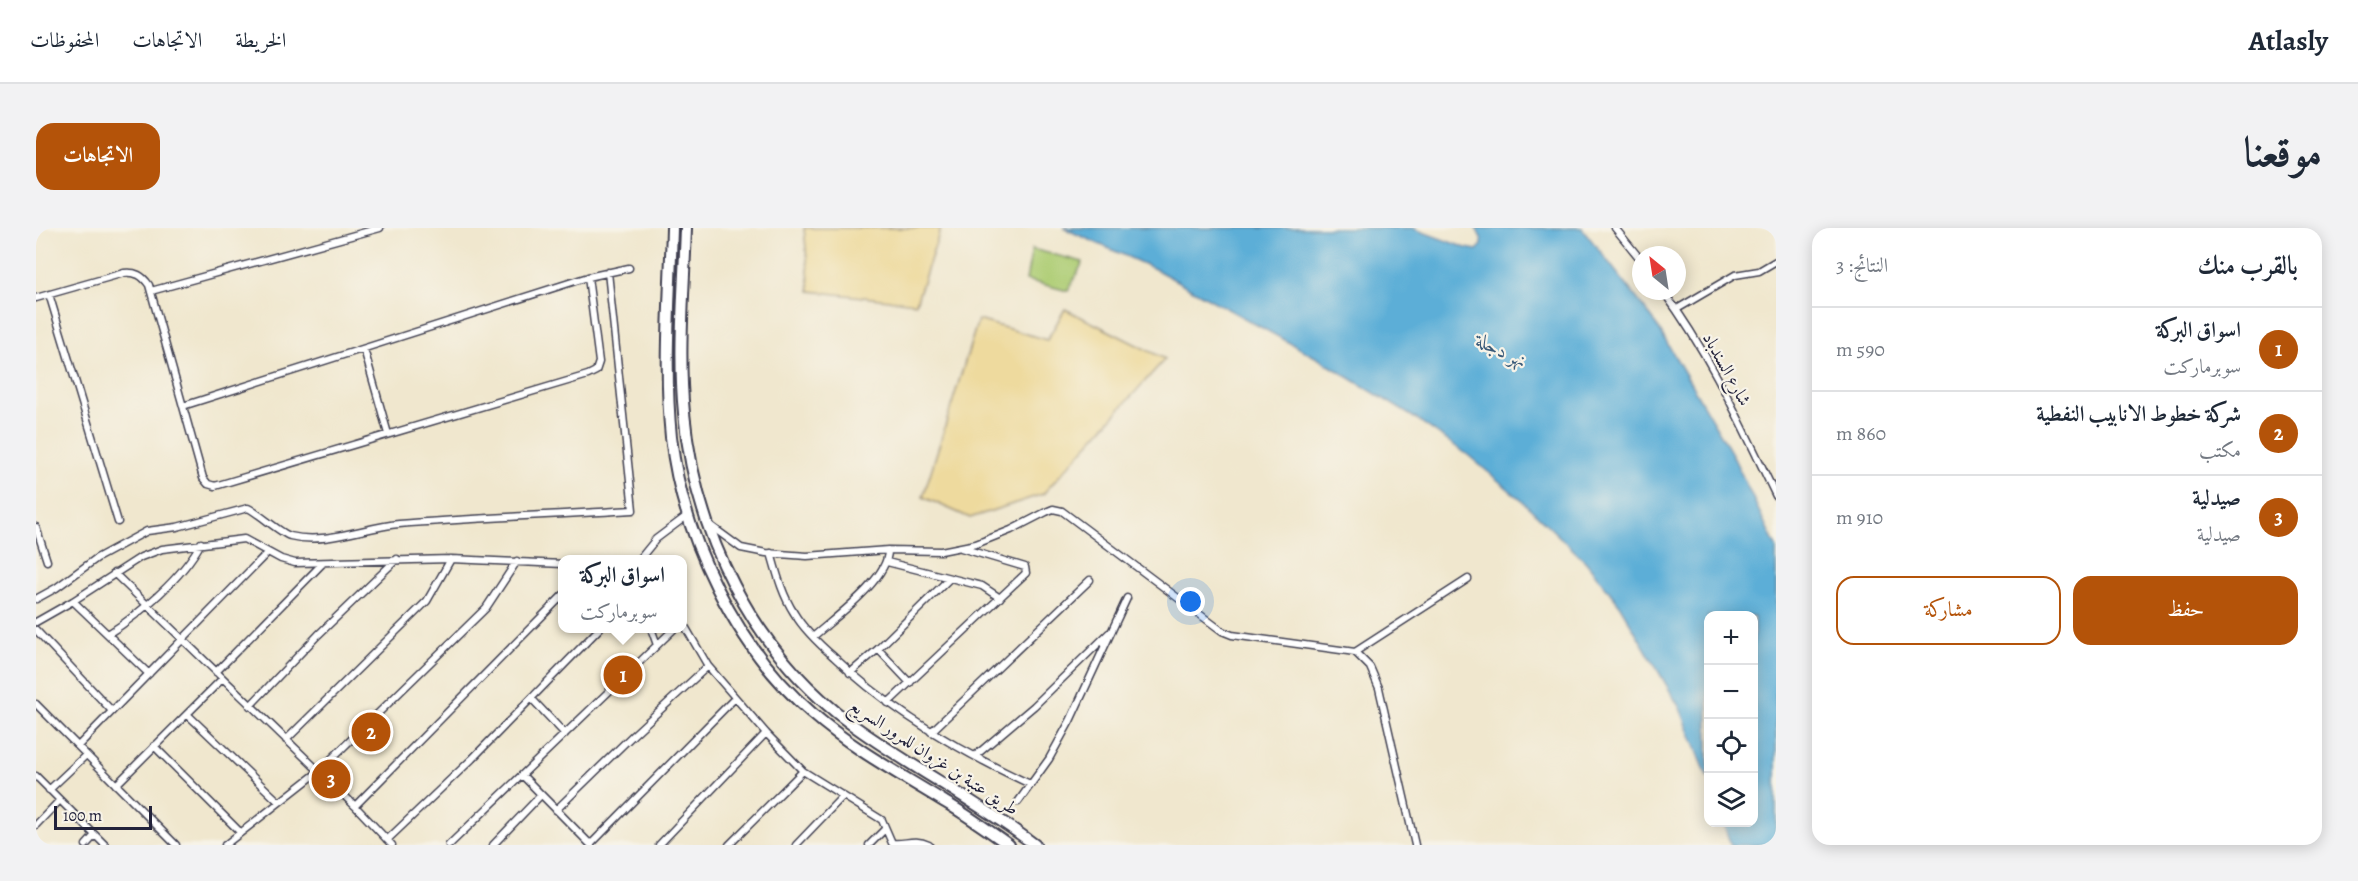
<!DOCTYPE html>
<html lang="ar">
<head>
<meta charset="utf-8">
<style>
  :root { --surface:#fff; --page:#f2f2f3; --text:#1f2937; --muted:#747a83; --line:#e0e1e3; --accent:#b45309 }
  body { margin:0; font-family:Alegreya,Amiri,serif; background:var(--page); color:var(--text); direction:rtl }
  .controls { position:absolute; right:18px; bottom:18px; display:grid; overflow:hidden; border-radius:12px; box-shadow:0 3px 15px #0003 }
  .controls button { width:54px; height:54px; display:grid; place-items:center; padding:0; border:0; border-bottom:2px solid var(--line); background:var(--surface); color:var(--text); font:30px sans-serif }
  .compass { position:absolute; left:1596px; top:18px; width:54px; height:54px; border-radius:50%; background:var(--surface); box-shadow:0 3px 15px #0003; rotate:330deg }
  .scale { position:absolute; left:18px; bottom:15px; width:98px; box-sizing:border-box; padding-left:6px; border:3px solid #22223b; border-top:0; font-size:16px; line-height:21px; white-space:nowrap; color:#22223b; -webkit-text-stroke:4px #f7f3e8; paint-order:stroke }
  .you { position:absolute; left:1155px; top:374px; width:21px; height:21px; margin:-15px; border:4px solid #fff; border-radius:50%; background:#1a73e8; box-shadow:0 0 0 9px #1a73e833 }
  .badge { display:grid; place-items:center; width:39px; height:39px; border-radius:50%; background:var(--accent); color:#fff; font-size:20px; font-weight:700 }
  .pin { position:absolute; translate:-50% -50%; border:3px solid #fff; box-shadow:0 2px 6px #0006 }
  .popup { position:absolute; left:522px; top:327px; width:129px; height:78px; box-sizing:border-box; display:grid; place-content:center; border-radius:12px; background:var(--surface); filter:drop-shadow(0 2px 4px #0005); font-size:20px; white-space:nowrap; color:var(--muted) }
  .popup b { font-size:22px; color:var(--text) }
  .popup::after { content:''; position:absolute; left:50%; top:100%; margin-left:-12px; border:12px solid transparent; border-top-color:var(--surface) }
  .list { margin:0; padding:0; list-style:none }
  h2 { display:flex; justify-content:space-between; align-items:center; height:78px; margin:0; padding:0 24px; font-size:26px }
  h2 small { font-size:20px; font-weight:400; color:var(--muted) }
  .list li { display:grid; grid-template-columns:39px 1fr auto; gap:18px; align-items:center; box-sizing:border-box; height:84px; padding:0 24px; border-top:2px solid var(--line) }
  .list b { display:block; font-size:22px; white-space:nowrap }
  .list p { margin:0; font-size:20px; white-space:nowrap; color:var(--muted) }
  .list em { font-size:20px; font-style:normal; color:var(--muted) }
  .actions { display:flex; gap:12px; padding:18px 24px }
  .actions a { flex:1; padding:14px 0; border:2px solid var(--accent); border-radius:18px; text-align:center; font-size:21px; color:var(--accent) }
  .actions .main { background:var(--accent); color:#fff }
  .icon { flex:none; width:33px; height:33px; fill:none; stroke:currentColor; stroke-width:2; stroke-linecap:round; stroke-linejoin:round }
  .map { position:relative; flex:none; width:1740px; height:617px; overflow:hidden; direction:ltr; border-radius:18px }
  header { display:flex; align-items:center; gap:36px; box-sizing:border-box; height:84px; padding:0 30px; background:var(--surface); border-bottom:2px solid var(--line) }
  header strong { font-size:28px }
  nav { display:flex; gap:33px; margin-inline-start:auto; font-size:21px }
  .intro { display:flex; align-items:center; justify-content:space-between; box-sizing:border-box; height:144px; padding:0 36px }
  h1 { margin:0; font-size:42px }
  .button { padding:15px 27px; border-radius:18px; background:var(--accent); color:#fff; font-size:21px; font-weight:700 }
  main { display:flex; gap:36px; padding:0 36px }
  aside { flex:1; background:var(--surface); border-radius:18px; box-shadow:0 3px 15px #0003 }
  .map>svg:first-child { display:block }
  .green { fill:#aecd74; stroke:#687858; stroke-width:1.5 }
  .sand { fill:#eeda9e; stroke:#887e6c; stroke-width:1.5 }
  .water { fill:#5caed7; stroke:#3f6889; stroke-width:1.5 }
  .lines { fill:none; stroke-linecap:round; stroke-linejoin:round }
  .street-casing { stroke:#414051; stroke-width:9 }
  .highway-casing { stroke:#414051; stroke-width:14 }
  .street { stroke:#fff; stroke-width:6 }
  .highway { stroke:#fff; stroke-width:10 }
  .labels { text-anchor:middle; stroke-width:4.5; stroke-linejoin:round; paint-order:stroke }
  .street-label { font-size:18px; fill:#22223b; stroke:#f7f3e8 }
  .water-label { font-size:20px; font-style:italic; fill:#395a79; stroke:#f7f3e8 }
</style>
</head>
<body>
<header>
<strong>Atlasly</strong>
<nav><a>الخريطة</a><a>الاتجاهات</a><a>المحفوظات</a></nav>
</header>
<div class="intro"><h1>موقعنا</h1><a class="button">الاتجاهات</a></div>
<main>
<aside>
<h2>بالقرب منك<small>النتائج: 3</small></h2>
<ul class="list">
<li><span class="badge">1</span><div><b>اسواق البركة</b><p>سوبرماركت</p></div><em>590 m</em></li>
<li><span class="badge">2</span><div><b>شركة خطوط الانابيب النفطية</b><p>مكتب</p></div><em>860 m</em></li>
<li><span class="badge">3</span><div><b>صيدلية</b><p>صيدلية</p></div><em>910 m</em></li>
</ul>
<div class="actions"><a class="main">حفظ</a><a>مشاركة</a></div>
</aside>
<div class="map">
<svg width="1740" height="617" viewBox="0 0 1740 617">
  <rect width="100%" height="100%" fill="#f7f3e8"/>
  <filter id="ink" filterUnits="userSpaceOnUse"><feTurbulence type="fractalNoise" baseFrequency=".0167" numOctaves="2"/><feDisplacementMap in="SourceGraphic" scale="12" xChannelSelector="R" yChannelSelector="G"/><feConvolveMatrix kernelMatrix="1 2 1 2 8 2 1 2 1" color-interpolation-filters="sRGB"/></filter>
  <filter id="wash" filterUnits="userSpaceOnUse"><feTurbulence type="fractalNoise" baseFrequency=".008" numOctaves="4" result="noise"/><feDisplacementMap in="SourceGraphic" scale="24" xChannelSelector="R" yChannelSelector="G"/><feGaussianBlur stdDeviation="1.35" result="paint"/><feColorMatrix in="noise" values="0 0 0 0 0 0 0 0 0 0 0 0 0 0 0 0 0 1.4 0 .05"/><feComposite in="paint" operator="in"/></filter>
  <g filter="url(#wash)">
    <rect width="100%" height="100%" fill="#f0e7ce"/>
    <path class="green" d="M 996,21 L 1047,34 L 1032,63 L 990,52 Z"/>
    <path class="sand" d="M 768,0 L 905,0 L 880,75 L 774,63 Z
      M 1029,81 L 1129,131 L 1007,266 L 934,290 L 887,269 L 942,92 L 1011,112 Z"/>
    <path class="water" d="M 1027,0 L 1376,0 L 1430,20 L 1441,22 L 1446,17 L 1446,12 L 1440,0 L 1546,0 L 1617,91 L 1695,224 L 1740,319 L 1740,617 L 1695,617 L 1687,595 L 1718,594 L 1718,388 L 1672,388 L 1672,550 L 1644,480 L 1583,376 L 1550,334 L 1484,271 L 1432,227 L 1382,192 L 1283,131 L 1119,41 Z"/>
  </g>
  <g filter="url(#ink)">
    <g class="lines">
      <g class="street-casing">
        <path id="street" d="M 1579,0 L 1605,32
          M 115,63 L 344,0
          M 1627,63 C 1674,126 1706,198 1740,268
          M 13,66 L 82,294
          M 0,70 L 88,45 C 100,44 106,47 113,57 L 167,250 L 172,256 L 179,258 L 552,147 L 560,143 L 563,134 L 552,49
          M 1641,81 L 1699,47 L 1723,43 L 1740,33
          M 328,121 L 352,206
          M 147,178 L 552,49 L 593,40
          M 675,298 L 705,320 L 730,325 L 771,328 L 852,322 L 905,323 L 940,316 L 975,302 L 1010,284 L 1017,281 L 1026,283 L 1186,403 L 1196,407 L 1319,424 L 1334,439 L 1343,460 L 1379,617
          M 0,299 L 11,333
          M 735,325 C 741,346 746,366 758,385 C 768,402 783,416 798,429 C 854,483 923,523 994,556
          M 603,332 L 620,311 L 652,287
          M 851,334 L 946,358 L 964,370
          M 78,345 L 319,578 L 356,617
          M 0,371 L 20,360 L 61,330 L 111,303 L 141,299 L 212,280 C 224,286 244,305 254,308 C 290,317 328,299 363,296 C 441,290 519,287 597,282 L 572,44
          M 37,373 L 113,446
          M 0,394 L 37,373 L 105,329 L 126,321 L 208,311 L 245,331 L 259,335 L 415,331 L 527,336
          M 615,400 L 621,417
          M 0,402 L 76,483
          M 72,406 C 104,386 147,349 165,315
          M 777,409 C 798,390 853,351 852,322
          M 842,421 L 874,455
          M 1319,424 L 1432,351
          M 672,438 L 730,505 L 767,543 L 846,592 L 856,615 C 869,617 877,610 893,617
          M 180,444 L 287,335
          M 814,445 L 842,421 L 914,350
          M 496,471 L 529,506
          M 852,475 L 990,345 L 989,339 L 925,320
          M 0,476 L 140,617
          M 214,478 L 282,407 L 361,331
          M 151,486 L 243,574
          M 895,504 L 1054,352
          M 250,512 L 391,373 L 415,331
          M 42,518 L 232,324
          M 118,518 L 204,604
          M 939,528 L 998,478 L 1073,405
          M 486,547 L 555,617
          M 0,548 L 69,617
          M 80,557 L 186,451
          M 13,562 L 50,527
          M 982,574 L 1013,531 L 1034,493 L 1091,370
          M 319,578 L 527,367
          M 520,582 L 597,507 L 672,438 L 647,395
          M 0,597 L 23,573
          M 351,612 L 436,531 L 564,400
          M 555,616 L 699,470
          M 50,617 L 59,607
          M 189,617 L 282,544 L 450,380 L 481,333
          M 413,617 L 639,400
          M 457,617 L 505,567
          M 623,617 L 730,505
          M 693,617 L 767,543
          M 760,617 L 807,568
          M 833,617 L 849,601"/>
      </g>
      <g class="highway-casing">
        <path id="highway" d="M 636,0 C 634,69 628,140 635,209 C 646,308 700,421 777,486 C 817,521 864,546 909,574 C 931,587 952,602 973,617
          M 650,0 C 648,61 642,124 648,185 C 659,306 716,422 814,495 C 874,539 940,572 999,617"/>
      </g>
      <use href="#street" class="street"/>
      <use href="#highway" class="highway"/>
    </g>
  </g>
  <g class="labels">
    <g class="street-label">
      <text transform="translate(1691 141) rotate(61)" y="6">شارع السندباد</text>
      <text transform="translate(898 529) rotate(33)" y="6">طريق عتبة بن غزوان للمرور السريع</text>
    </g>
    <g class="water-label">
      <text transform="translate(1466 122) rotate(26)" y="7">نهر دجلة</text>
    </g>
  </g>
</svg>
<div class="controls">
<button>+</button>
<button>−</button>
<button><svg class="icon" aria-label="locate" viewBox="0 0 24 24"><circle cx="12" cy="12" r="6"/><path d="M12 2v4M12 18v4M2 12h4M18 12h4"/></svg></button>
<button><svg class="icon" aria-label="layers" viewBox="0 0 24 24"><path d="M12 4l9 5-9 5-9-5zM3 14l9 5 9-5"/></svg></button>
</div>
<svg class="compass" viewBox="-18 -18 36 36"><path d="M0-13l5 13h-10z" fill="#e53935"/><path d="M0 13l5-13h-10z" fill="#747a83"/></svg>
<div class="scale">100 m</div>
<div class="you"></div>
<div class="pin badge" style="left:587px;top:447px">1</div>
<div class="popup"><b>اسواق البركة</b>سوبرماركت</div>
<div class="pin badge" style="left:335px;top:504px">2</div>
<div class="pin badge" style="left:295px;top:551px">3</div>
</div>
</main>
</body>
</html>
